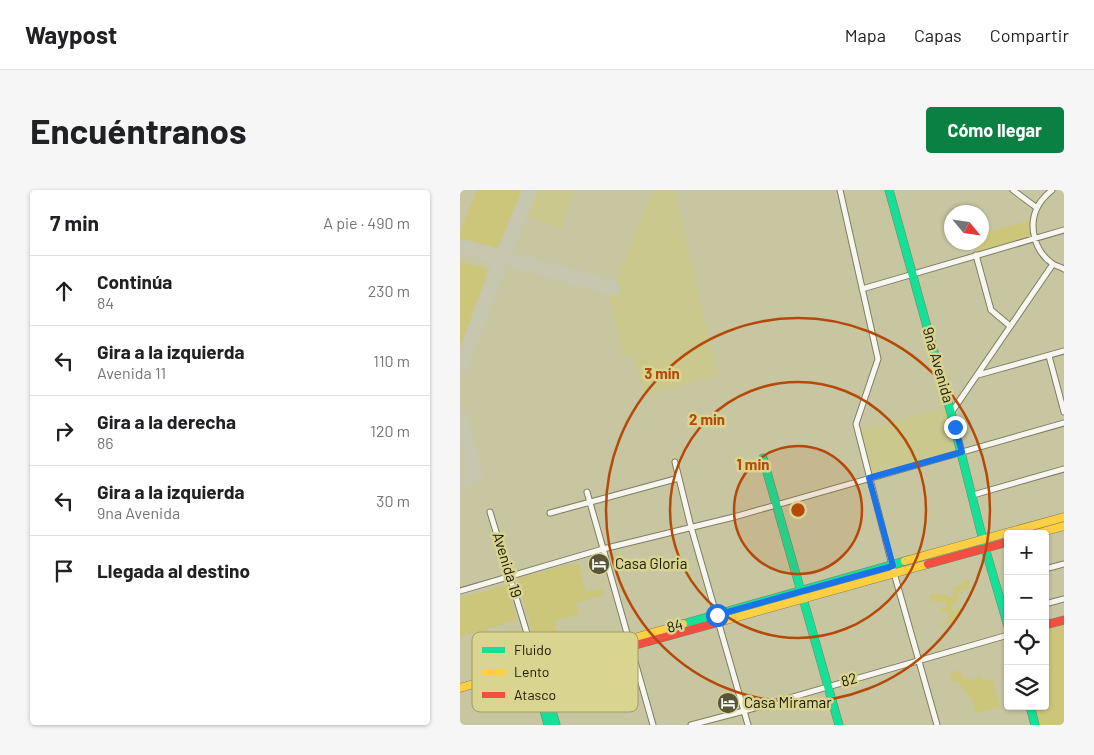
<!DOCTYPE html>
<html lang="es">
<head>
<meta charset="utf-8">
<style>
  :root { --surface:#fff; --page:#f6f6f6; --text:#202124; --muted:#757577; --line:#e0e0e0; --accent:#0b8043 }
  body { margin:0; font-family:Barlow,sans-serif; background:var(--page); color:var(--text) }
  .controls { position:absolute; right:15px; bottom:15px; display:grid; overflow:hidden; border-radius:5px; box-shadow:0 1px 4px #0004 }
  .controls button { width:45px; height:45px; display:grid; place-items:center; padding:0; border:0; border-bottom:1px solid var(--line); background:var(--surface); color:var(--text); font:25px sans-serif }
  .compass { position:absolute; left:484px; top:15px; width:45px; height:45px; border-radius:50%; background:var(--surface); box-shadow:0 1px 4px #0004; rotate:119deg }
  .stop { position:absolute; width:15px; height:15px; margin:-11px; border:4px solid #1a73e8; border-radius:50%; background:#fff }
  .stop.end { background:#1a73e8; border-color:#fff; box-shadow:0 1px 5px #0008 }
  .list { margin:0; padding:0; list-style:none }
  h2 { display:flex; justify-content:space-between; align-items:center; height:65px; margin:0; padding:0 20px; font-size:21px }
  h2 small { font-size:16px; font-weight:400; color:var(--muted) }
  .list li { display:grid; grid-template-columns:32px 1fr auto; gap:15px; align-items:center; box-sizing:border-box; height:70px; padding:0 20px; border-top:1px solid var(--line) }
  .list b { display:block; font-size:19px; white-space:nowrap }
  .list p { margin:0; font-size:16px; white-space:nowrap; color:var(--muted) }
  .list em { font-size:16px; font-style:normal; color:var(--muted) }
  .icon { flex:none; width:28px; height:28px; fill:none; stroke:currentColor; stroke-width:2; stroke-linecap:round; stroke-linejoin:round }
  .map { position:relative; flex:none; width:604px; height:535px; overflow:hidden; border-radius:5px }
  header { display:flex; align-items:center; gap:30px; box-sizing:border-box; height:70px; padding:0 25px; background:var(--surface); border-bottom:1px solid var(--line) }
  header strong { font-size:24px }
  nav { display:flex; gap:28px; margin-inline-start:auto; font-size:18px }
  .intro { display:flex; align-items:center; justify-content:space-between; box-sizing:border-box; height:120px; padding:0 30px }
  h1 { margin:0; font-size:35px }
  .button { padding:12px 22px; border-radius:5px; background:var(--accent); color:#fff; font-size:18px; font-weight:700 }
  main { display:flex; gap:30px; padding:0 30px }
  aside { flex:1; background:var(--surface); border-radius:5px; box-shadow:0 1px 4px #0004 }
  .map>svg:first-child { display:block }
  .built { fill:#cbc88d }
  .green { fill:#ccc67a }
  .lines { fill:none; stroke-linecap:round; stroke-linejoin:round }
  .taxiway { stroke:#c6c5ae; stroke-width:15 }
  .street-casing { stroke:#7f7e60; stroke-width:7 }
  .fast-casing { stroke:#7f7e60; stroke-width:9 }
  .slow-casing { stroke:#7f7e60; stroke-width:9 }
  .jam-casing { stroke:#7f7e60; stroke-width:9 }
  .street { stroke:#f7f6f1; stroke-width:5 }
  .fast { stroke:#16e098; stroke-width:8 }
  .slow { stroke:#ffcf43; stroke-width:8 }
  .jam { stroke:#f24e42; stroke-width:8 }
  .route { stroke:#1a73e8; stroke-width:6 }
  .ring { fill:none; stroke:#b54909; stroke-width:2.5 }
  .labels { text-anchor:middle; stroke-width:5; stroke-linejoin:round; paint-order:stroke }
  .street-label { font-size:15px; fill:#1b1800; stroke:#d9d490 }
  .poi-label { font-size:15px; fill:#1b1800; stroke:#d9d490; text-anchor:start }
  .key { fill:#d9d490; stroke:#a09c65; stroke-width:1 }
  .key-label { font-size:14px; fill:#1b1800 }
  .centre { fill:#b54909; stroke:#d9d490; stroke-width:2.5 }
  .ring-label { font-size:15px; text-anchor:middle; font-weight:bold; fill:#b54909; stroke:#d9d490; stroke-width:5; stroke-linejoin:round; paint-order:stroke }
</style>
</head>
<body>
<header>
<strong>Waypost</strong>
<nav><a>Mapa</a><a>Capas</a><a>Compartir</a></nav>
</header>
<div class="intro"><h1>Encuéntranos</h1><a class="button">Cómo llegar</a></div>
<main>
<aside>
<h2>7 min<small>A pie · 490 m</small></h2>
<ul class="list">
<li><svg class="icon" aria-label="ahead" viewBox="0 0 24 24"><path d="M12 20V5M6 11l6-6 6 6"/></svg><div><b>Continúa</b><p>84</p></div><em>230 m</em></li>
<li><svg class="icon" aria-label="left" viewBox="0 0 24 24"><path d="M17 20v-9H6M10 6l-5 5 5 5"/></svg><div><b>Gira a la izquierda</b><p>Avenida 11</p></div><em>110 m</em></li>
<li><svg class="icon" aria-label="right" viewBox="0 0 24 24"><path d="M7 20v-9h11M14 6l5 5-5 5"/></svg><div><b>Gira a la derecha</b><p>86</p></div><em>120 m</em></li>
<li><svg class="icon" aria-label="left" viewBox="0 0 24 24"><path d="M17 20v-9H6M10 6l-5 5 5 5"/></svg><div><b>Gira a la izquierda</b><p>9na Avenida</p></div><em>30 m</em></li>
<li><svg class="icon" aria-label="arrive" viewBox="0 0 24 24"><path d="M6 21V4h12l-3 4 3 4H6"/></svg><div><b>Llegada al destino</b></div></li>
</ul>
</aside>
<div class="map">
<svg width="604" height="535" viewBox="0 0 604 535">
  <rect width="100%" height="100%" fill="#c8c6a1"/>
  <path class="built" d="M 70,0 L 115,0 L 100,39 L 61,23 Z
    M 194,0 L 214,0 L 258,186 L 184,206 L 173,165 L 163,167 L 149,108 L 187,14 Z
    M 490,217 L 502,262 L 409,288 L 398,240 Z"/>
  <path class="green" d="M 17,0 L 64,0 L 40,59 L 0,48 L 0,42 Z
    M 571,30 L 570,46 L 518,62 L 515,53 L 522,52 L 522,43 Z
    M 0,72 L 27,79 L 26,97 L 0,169 Z
    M 118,372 L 126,402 L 142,398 L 144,405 L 116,413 L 119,424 L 94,431 L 97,444 L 74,450 L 58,388 Z
    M 509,388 L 510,398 L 500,401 L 498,404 L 499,410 L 496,412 L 496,414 L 491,415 L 493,421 L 497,418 L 499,421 L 500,425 L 493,432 L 480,436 L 479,434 L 488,431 L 489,427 L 485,421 L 480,422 L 480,420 L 486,417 L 485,412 L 471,411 L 470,405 L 475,404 L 486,405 L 490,407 L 493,406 L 493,397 L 498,396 Z
    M 47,395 L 57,430 L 0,447 L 0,408 Z
    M 604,430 L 604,535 L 575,535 L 570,516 L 585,516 L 585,435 Z
    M 498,480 L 501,482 L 504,488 L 513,490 L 519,485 L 524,490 L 532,489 L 540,516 L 516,524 L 511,508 L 498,492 L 492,491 L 490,484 Z"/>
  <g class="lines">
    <path class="taxiway" d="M 0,57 L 42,67 L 153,98
      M 0,178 L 42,67 L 70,0
      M 0,227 L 15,285 L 0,291"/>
    <g class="street-casing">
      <path id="street" d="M 380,0 L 418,169 L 396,234 L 434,383 L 477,535
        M 553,0 L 577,18
        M 592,0 C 586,5 580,11 577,18 C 568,37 575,62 593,74 C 596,76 601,77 604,79
        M 516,65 L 531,120 L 550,136
        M 402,99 L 604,40
        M 589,166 L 604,222
        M 518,185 L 604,161
        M 491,223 L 593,74
        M 215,272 L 231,337 L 288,535
        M 127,302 L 193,535
        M 513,305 L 604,279
        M 30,322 L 77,476
        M 90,323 L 219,288
        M 585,379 L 604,374
        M 0,401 L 143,359 L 274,327 L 604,233
        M 585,414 L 604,409
        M 231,535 L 284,521 L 548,445"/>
    </g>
    <g class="fast-casing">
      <path id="fast" d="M 429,0 L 491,223 L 525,358 L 548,436
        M 303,268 L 379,535
        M 223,434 L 445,371
        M 78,477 L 81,481 L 96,535
        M 77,478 L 75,486 L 88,535
        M 570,516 L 575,535"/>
    </g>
    <g class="slow-casing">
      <path id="slow" d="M 575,344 L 604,336
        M 445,371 L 604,327
        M 263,431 L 468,374
        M 0,498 L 223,434
        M 90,511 C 94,495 101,482 115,474"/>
    </g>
    <g class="jam-casing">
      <path id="jam" d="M 468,374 L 548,352
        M 585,435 L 604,430
        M 68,482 L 81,481 L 263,431"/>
    </g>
    <use href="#street" class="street"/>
    <use href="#fast" class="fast"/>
    <use href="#slow" class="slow"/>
    <use href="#jam" class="jam"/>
  </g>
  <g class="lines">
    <path class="route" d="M 257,425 L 433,376 L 409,288 L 502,262 L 495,237"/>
  </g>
  <circle cx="338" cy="320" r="64" fill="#b54909" fill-opacity=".12"/>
  <g class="ring">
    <circle cx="338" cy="320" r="64"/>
    <circle cx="338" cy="320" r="128"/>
    <circle cx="338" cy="320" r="192"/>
  </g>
  <defs>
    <g id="hotel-disc" transform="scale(1.125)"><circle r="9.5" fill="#585538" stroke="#d9d490"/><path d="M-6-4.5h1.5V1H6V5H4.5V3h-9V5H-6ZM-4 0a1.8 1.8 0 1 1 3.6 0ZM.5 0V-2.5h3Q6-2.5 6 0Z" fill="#fff"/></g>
  </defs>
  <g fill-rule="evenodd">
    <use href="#hotel-disc" x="139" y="374"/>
    <use href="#hotel-disc" x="268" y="513"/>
  </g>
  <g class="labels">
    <g class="street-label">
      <text transform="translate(478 175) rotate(74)" y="5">9na Avenida</text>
      <text transform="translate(47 375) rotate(73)" y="5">Avenida 19</text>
      <text transform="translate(215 436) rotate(-15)" y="5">84</text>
      <text transform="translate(389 490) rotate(-15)" y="5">82</text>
    </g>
    <g class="poi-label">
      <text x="155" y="379">Casa Gloria</text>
      <text x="284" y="518">Casa Miramar</text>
    </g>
  </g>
  <rect x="12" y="442" width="166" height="80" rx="8" class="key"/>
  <rect x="22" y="457" width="23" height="6" fill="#16e098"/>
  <rect x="22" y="479" width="23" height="7" fill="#ffcf43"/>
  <rect x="22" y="502" width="23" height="6" fill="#f24e42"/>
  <g class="key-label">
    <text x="54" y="465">Fluido</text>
    <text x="54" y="487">Lento</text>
    <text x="54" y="510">Atasco</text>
  </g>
  <circle cx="338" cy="320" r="8" class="centre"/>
  <g class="ring-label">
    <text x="202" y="189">3 min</text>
    <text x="247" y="235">2 min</text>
    <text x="293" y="280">1 min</text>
  </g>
</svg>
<div class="controls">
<button>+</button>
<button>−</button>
<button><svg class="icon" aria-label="locate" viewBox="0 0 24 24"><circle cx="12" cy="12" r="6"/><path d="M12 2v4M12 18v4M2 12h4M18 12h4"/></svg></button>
<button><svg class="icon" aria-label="layers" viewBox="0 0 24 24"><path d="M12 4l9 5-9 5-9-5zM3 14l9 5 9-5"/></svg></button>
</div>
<svg class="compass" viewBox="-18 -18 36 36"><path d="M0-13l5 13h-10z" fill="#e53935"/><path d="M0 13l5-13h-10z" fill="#757577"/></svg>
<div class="stop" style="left:257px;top:425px"></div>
<div class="stop end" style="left:495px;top:237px"></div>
</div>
</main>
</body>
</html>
